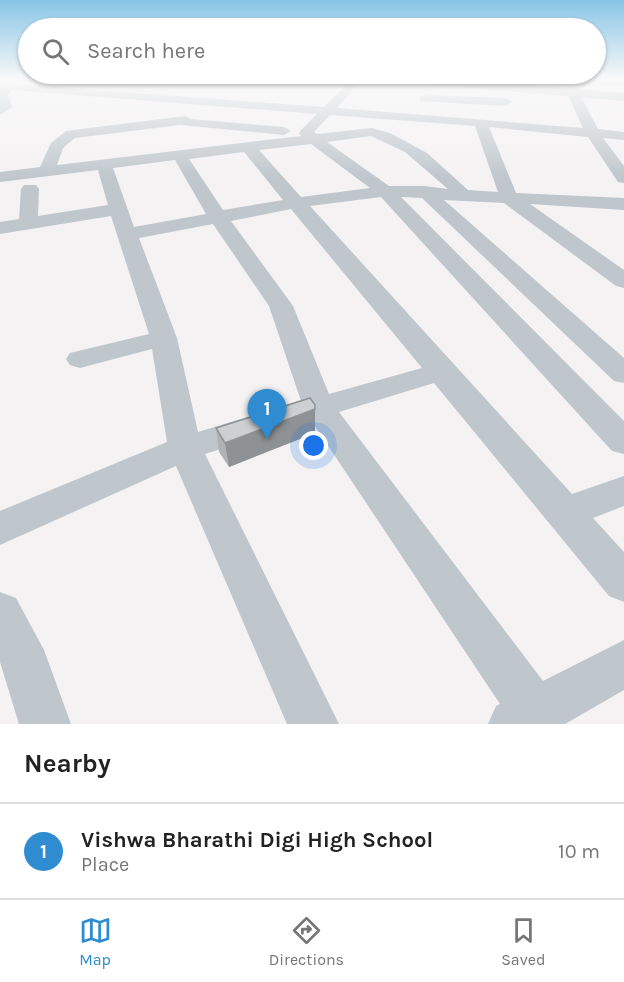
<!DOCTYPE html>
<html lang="en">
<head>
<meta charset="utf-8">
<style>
  :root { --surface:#fff; --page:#f2f2f2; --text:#222; --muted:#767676; --line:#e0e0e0; --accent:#2f8cd1 }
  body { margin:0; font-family:Karla,sans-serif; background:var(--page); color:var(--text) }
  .you { position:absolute; left:314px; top:446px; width:21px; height:21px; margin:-15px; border:4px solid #fff; border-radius:50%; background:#1a73e8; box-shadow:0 0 0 9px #1a73e833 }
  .badge { display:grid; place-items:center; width:39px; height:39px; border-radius:50%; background:var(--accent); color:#fff; font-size:20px; font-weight:700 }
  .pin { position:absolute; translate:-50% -50px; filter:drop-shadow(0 2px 3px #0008) }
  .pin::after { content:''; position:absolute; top:32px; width:21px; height:18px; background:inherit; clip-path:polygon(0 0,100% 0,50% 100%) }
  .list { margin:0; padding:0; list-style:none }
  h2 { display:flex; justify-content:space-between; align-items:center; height:78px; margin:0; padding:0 24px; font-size:26px }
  h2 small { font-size:20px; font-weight:400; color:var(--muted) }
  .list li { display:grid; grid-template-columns:39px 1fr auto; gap:18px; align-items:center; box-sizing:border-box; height:96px; padding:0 24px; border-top:2px solid var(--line) }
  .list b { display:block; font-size:22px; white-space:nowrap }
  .list p { margin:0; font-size:20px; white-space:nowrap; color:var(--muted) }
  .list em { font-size:20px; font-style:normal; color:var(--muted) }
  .icon { flex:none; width:33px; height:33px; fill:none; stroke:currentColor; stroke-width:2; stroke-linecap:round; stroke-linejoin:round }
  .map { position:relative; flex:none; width:624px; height:724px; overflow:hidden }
  .search { position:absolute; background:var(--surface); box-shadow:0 2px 4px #0004; left:18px; right:18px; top:18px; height:66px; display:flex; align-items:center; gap:15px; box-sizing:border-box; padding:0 21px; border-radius:33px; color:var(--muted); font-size:22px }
  .sheet { height:174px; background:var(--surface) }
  nav { display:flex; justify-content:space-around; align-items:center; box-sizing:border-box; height:84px; border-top:2px solid var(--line); background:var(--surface); font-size:16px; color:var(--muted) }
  nav a { display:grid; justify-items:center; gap:3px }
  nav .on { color:var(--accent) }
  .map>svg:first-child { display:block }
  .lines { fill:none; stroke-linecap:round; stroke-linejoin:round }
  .minor { fill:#bfc7cc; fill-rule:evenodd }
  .tertiary { fill:#bfc7cc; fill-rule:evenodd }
  .wall { fill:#afb3b5 }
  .shaded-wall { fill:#8f9294 }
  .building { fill:#ccd0d3; stroke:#8f9294; stroke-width:1.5 }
</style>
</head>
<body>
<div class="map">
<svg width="624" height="724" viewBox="0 0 624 724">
  <rect width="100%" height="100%" fill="#f4f2f2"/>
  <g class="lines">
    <path class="minor" d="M 295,79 L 362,79 L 337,108 L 583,128 L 567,93 L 573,90 L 579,93 L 598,129 L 624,132 L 624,140 L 603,138 L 624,166 L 624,183 L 618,182 L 588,137 L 489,127 L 516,193 L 624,198 L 624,210 L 530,204 L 624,270 L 624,288 L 616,286 L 504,203 L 444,200 L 624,358 L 624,383 L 614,381 L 422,198 L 401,197 L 624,421 L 624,454 L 612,451 L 381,197 L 310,206 L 572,494 L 624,476 L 624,506 L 593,518 L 624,552 L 624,602 L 609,596 L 434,383 L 339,412 L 543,681 L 624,640 L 624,690 L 565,724 L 488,724 L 496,706 L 500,704 L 311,420 L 301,423 L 290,420 L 285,412 L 290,404 L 301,401 L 269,306 L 213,224 L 139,238 L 177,338 L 198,432 L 254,415 L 266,419 L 270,427 L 266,435 L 205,454 L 339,724 L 287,724 L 176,466 L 0,545 L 0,511 L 167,442 L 152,349 L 80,368 L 70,365 L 66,359 L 70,353 L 149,334 L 111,216 L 0,234 L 0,222 L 19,219 L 21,189 L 24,185 L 36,185 L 39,189 L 38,216 L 108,205 L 98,170 L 0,182 L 0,172 L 40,167 L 51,143 L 66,131 L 185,116 L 191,119 L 284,127 L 291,131 L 284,135 L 180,125 L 75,138 L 63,148 L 57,165 L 301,136 L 299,133 L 301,130 L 317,114 L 12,90 L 8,95 L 12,107 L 0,115 L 0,83 L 324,107 L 346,85 L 300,82 ZM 330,115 L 475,126 L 498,192 L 468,190 L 427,153 L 390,133 L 372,128 L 317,134 L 314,132 ZM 371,136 L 405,152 L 448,189 L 424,186 L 389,186 L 327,142 ZM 311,144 L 370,188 L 301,197 L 259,150 ZM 244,152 L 283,200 L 223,210 L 189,159 ZM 175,160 L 206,214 L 134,227 L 113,168 ZM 291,209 L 422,368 L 329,394 L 293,306 L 231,221 Z
      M 585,79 L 624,80 L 624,86 L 602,85 Z
      M 424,95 L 506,98 L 512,102 L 506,106 L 420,101 L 420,97 Z
      M 0,592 L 16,598 L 44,650 L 71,724 L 19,724 L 0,662 Z"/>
    <path class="tertiary" d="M 409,79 L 457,79 L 624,93 L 624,101 L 415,83 Z"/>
  </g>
  <path class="wall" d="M 216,428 L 315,433 L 229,467 L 219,452 Z"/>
  <path class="shaded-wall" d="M 315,409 L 315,433 L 229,467 L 225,443 Z"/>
  <path class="building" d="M 310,398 L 315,405 L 315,409 L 225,443 L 216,428 Z"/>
  <linearGradient id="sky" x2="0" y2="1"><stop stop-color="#88c5e6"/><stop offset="0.44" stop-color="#faf9f9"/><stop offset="1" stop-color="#faf9f9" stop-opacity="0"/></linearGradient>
  <rect width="624" height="180" fill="url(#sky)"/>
</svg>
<div class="you"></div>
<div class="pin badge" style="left:267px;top:439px">1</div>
<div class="search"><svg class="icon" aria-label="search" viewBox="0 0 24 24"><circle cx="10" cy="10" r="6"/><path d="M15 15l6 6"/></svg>Search here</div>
</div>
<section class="sheet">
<h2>Nearby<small></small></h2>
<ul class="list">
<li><span class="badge">1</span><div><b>Vishwa Bharathi Digi High School</b><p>Place</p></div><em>10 m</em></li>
</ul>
</section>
<nav>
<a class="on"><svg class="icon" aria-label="map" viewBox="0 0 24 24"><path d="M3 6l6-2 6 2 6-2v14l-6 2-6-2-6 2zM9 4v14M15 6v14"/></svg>Map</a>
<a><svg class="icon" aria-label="directions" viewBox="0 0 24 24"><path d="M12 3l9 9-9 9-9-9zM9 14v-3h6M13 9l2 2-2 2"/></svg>Directions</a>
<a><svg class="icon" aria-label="saved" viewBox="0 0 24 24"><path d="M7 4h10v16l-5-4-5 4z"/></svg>Saved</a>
</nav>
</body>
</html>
